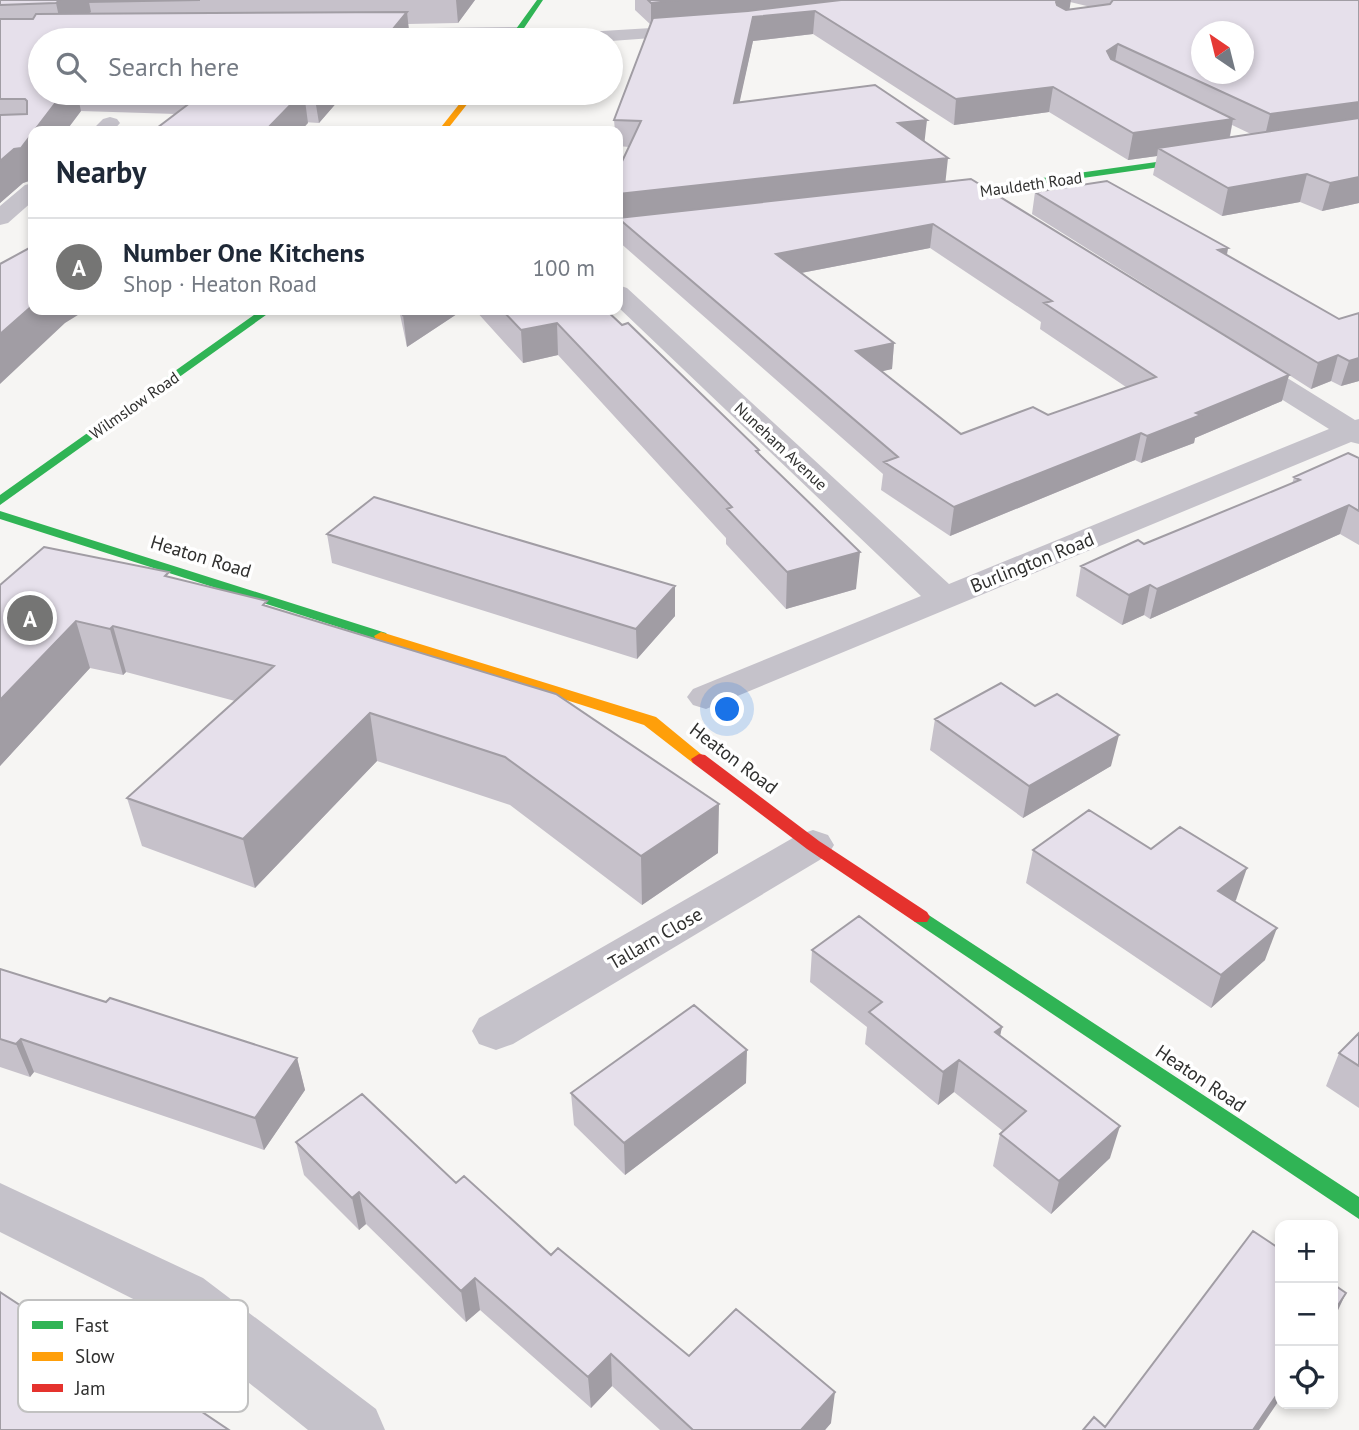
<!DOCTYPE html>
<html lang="en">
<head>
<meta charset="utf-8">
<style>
  :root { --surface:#fff; --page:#f6f6f7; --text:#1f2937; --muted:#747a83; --line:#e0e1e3; --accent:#757574 }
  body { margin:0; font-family:"PT Sans",sans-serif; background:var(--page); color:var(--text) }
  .controls { position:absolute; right:21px; bottom:21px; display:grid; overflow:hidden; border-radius:14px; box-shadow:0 4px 10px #0003 }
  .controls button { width:63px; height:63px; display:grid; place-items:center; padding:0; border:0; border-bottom:2px solid var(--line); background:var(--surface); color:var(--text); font:35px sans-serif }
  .compass { position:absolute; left:1191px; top:21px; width:63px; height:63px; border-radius:50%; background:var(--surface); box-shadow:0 4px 10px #0003; rotate:325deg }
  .you { position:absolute; left:728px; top:710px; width:24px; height:24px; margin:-18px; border:5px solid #fff; border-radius:50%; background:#1a73e8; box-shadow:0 0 0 10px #1a73e833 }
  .badge { display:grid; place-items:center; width:46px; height:46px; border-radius:50%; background:var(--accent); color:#fff; font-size:23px; font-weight:700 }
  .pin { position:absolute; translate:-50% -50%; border:4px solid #fff; box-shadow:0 2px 7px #0006 }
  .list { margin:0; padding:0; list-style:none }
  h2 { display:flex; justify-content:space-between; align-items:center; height:91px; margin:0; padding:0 28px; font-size:30px }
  h2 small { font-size:23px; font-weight:400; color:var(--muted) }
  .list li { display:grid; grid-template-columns:46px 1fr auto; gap:21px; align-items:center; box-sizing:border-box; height:98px; padding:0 28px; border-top:2px solid var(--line) }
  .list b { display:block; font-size:26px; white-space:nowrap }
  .list p { margin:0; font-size:23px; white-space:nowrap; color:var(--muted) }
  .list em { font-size:23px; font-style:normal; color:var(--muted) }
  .icon { flex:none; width:38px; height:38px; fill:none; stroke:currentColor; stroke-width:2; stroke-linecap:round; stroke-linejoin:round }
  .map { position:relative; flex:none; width:1359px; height:1430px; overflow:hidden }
  .search { position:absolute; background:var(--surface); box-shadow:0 4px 10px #0003; left:28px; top:28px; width:595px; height:77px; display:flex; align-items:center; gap:18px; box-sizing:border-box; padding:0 24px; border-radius:38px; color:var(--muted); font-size:26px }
  .panel { position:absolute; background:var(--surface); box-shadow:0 4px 10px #0003; left:28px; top:126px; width:595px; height:189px; border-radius:14px }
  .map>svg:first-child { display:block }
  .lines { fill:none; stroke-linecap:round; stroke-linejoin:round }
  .street { fill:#c5c2ca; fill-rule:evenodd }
  .fast { fill:#30b455; fill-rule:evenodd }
  .slow { fill:#ff9f0a; fill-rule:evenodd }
  .jam { fill:#e5322d; fill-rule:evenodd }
  .wall { fill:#c6c1ca; fill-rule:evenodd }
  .shaded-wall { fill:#a19da4 }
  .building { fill:#e6e0eb; stroke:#a19da4; stroke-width:2; fill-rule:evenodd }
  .labels { text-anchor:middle; stroke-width:7; stroke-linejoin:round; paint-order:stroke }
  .far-street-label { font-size:16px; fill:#30302f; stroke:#fff }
  .street-label { font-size:19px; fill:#30302f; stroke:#fff }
  .key { fill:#fff; stroke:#c1c1c1; stroke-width:2 }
  .key-label { font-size:19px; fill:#30302f }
</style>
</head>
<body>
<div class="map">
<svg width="1359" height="1430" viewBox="0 0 1359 1430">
  <rect width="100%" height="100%" fill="#f6f5f3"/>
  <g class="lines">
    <path class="street" d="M 701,25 L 707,26 L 710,30 L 707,34 L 611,41 L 527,40 L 536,35 Z
      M 518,27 L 524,28 L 527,32 L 524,36 L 356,39 L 347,34 L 356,29 Z
      M 110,117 L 117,119 L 120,123 L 113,131 L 91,131 L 103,119 Z
      M 33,183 L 33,201 L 8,223 L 0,225 L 0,206 L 25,185 Z
      M 618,285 L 627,288 L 949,584 L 1329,429 L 1232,368 L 1228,362 L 1232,356 L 1242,354 L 1252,356 L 1355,420 L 1359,419 L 1359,444 L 1351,442 L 706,709 L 693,705 L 687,697 L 693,689 L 921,596 L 618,307 Z
      M 813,830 L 828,835 L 834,845 L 828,855 L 513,1044 L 496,1050 L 479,1044 L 472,1031 L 479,1018 L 798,835 Z
      M 0,1183 L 203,1278 L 376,1409 L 385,1430 L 308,1430 L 163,1314 L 0,1232 Z"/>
    <path class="fast" d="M 537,0 L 543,0 L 516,40 L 508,40 Z
      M 1206,155 L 1210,158 L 1209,160 L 936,199 L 931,196 L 936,193 Z
      M 261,310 L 273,310 L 0,505 L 0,495 Z
      M 0,511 L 386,633 L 388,636 L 381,640 L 376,639 L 0,519 Z
      M 921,910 L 1359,1197 L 1359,1219 L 915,922 L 912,917 L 915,912 Z"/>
    <path class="slow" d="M 468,93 L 476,93 L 446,131 L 438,131 Z
      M 381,632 L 656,717 L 707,759 L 705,763 L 693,763 L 644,725 L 376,639 L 374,636 Z"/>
    <path class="jam" d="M 699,754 L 705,755 L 819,841 L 927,912 L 930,917 L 927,922 L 915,922 L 807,849 L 693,763 L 691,759 Z"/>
  </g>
  <path class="wall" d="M 0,0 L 475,0 L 458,23 L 408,24 L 410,40 L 40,40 L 40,93 L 345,93 L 319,123 L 176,114 L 81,111 L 66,131 L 33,131 L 29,181 L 23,183 L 0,203 Z
    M 635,0 L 1359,0 L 1359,203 L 1322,211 L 1300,202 L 1222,216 L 1153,175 L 1157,156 L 1128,160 L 1049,112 L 954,125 L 813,34 L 753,41 L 739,102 L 925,142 L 946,182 L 1257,355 L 1032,214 L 1035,192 L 1228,248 L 1227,256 L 1339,319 L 1359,381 L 1341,386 L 1331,381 L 1311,389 L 1289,375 L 1282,401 L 1195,438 L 1194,443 L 1141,463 L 1135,460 L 950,536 L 881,490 L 883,474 L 618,241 L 618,170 L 629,147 L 618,146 L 618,131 L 615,131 L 614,120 L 651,25 L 635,10 ZM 1070,2 L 1091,7 L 1069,10 ZM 1232,125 L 1251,134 L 1230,137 ZM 930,248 L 1041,322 L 1040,329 L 1126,387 L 1048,415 L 961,434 L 881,371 L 892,369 L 894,343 L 801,273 Z
    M 399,310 L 463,310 L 407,347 Z
    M 475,310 L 606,310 L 759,450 L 759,454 L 856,589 L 786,609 L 726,544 L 726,538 L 558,355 L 523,363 Z
    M 1359,458 L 1359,545 L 1340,534 L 1150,619 L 1144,615 L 1122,625 L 1076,596 L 1081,566 L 1144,544 L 1292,484 L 1294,477 Z
    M 327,534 L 675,586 L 675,616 L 637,659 L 332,563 Z
    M 171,578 L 269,607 L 718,853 L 642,905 L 510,805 L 377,761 L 255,888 L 142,846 L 127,798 L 235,701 L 126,672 L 123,675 L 90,668 L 0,766 L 0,585 Z
    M 935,719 L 1111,766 L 1023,818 L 930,750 Z
    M 1151,849 L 1236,900 L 1235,901 L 1265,960 L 1211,1008 L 1026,883 L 1033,850 Z
    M 812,950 L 1002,1027 L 1000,1035 L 1110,1158 L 1051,1214 L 993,1166 L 1000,1134 L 1003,1131 L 954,1092 L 938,1105 L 865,1044 L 867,1027 L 810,982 Z
    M 0,969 L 106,1002 L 297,1058 L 305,1090 L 264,1150 L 34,1072 L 30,1077 L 0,1067 Z
    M 1359,1033 L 1359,1108 L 1326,1086 L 1339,1053 Z
    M 746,1083 L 625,1175 L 574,1125 L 571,1093 Z
    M 296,1142 L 456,1183 L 551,1255 L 689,1356 L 831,1423 L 825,1430 L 660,1430 L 612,1386 L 591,1408 L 480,1310 L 466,1322 L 366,1224 L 359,1230 L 304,1175 Z"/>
  <path class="shaded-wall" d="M 60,0 L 108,0 L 89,2 L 91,12 L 62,31 L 56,3 Z
    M 456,0 L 475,0 L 458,23 Z
    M 679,0 L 896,0 L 651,26 L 651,3 Z
    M 1058,0 L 1071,0 L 1068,18 L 1058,19 L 1056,2 Z
    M 815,11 L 813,34 L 753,41 L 734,128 L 734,103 L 753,17 Z
    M 407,12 L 410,40 L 384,40 Z
    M 1118,44 L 1114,68 L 1107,51 Z
    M 1053,87 L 1049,112 L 954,125 L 956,99 Z
    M 63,93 L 77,93 L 81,111 L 66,131 L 33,131 Z
    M 302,93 L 304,93 L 308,123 L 301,131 L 265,131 Z
    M 314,93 L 345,93 L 319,123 Z
    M 1359,102 L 1359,127 L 1264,140 L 1270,114 Z
    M 1233,119 L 1228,145 L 1158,148 L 1157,156 L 1128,160 L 1133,133 Z
    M 927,120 L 924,146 L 898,123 Z
    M 33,131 L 33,176 L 29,181 L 23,183 L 0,203 L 0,161 Z
    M 948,158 L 945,186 L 618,218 L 618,194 Z
    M 1307,174 L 1300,202 L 1222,216 L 1228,188 Z
    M 1359,177 L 1359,203 L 1322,211 L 1330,183 Z
    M 933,224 L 930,248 L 775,278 L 776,254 Z
    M 1228,248 L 1223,272 L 1218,250 Z
    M 33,305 L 33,310 L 86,310 L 65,323 L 0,384 L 0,334 Z
    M 412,310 L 463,310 L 407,347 L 403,315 Z
    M 557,323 L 558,355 L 523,363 L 521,330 Z
    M 894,343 L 892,369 L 854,378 L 856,351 Z
    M 1338,355 L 1331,381 L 1311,389 L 1318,363 Z
    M 1359,358 L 1359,381 L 1341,386 L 1349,361 Z
    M 1289,375 L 1282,401 L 1195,438 L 1194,443 L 1141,463 L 1147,436 L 1196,413 Z
    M 1141,433 L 1135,460 L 950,536 L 954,507 Z
    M 1349,505 L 1340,534 L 1150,619 L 1157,589 Z
    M 860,552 L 856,589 L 786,609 L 787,572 Z
    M 1150,585 L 1144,615 L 1122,625 L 1129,595 Z
    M 675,586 L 675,616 L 637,659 L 636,629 Z
    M 76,621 L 90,668 L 0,766 L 0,700 Z
    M 113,626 L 126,672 L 123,675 L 110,629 Z
    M 370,713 L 377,761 L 255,888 L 243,839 Z
    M 1119,735 L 1111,766 L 1023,818 L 1029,786 Z
    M 719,804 L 718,853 L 642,905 L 641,856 Z
    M 1247,868 L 1236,900 L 1208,923 L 1218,891 Z
    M 1277,928 L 1265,960 L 1211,1008 L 1221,975 Z
    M 1002,1027 L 995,1059 L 995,1032 Z
    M 21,1039 L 34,1072 L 30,1077 L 16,1044 Z
    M 747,1050 L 746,1083 L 625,1175 L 624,1143 Z
    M 297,1058 L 305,1090 L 264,1150 L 255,1118 Z
    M 959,1060 L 954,1092 L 938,1105 L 943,1072 Z
    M 1120,1126 L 1110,1158 L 1051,1214 L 1059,1181 Z
    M 359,1192 L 366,1224 L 359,1230 L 352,1198 Z
    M 475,1278 L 480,1310 L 466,1322 L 461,1291 Z
    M 1346,1293 L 1333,1321 L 1333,1313 Z
    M 611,1354 L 612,1386 L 591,1408 L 588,1377 Z
    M 187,1390 L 203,1430 L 180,1397 Z
    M 1280,1390 L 1280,1399 L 1259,1430 L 1253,1430 Z
    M 835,1392 L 831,1423 L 825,1430 L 801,1430 Z"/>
  <path class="building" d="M 0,0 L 60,0 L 56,3 L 0,5 Z
    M 92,0 L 200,0 L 89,2 Z
    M 648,0 L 679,0 L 651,3 Z
    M 841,0 L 1058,0 L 1056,2 L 1057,5 L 1066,10 L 1110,4 L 1113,0 L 1359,0 L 1359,102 L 1270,114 L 1118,44 L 1107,51 L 1111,59 L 1233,119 L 1133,133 L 1053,87 L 956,99 L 815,11 L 753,17 L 734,103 L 875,85 L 927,120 L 898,123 L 948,158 L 618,194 L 618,170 L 641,121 L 614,120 L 653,18 L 748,11 ZM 1201,32 L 1243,32 L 1243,74 L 1201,74 Z
    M 407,12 L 384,40 L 40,40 L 40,93 L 63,93 L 21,148 L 14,149 L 0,161 L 0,115 L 27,114 L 27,101 L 25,99 L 0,99 L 0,19 L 33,19 L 36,14 Z
    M 203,93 L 302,93 L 265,131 L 153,131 Z
    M 1359,118 L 1359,177 L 1330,183 L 1307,174 L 1228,188 L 1158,148 Z
    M 971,179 L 1289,375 L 1196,413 L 1201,415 L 1147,436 L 1141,433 L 954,507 L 884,462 L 898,457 L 618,218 ZM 933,224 L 1052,301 L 1044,303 L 1156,377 L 1048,415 L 1033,407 L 961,434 L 856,351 L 894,343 L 776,254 Z
    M 1107,181 L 1228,248 L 1218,250 L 1339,319 L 1359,313 L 1359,358 L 1349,361 L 1338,355 L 1318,363 L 1035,192 Z
    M 33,246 L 33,305 L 0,334 L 0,264 Z
    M 402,310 L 412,310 L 403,315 Z
    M 502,310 L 606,310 L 622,325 L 628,323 L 759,450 L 756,451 L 860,552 L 787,572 L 727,509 L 732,507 L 557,323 L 521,330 Z
    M 1348,453 L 1359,458 L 1359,511 L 1349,505 L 1157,589 L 1150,585 L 1129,595 L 1081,566 L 1138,540 L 1144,544 L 1300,480 L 1294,477 Z
    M 374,497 L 675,586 L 636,629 L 327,534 Z
    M 44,547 L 169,572 L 165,576 L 267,601 L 263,605 L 556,694 L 719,804 L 641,856 L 505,757 L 370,713 L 243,839 L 127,798 L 274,666 L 113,626 L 110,629 L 76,621 L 0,700 L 0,585 Z
    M 1001,683 L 1035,706 L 1057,694 L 1119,735 L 1029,786 L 935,719 Z
    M 1089,810 L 1151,849 L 1180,827 L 1247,868 L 1218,891 L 1277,928 L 1221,975 L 1033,850 Z
    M 859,916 L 1002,1027 L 995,1032 L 1120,1126 L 1059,1181 L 1000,1134 L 1026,1111 L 959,1060 L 943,1072 L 869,1012 L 882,1002 L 812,950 Z
    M 0,969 L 106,1002 L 110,998 L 297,1058 L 255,1118 L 21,1039 L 16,1044 L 0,1039 Z
    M 694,1005 L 747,1050 L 624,1143 L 571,1093 Z
    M 1359,1033 L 1359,1066 L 1339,1053 Z
    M 362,1094 L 456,1183 L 464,1176 L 551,1255 L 558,1248 L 689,1356 L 736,1309 L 835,1392 L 801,1430 L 693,1430 L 611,1354 L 588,1377 L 475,1278 L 461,1291 L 359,1192 L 352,1198 L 296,1142 Z
    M 1253,1231 L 1280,1249 L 1280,1390 L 1253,1430 L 1083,1430 L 1094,1417 L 1105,1427 Z
    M 1333,1284 L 1346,1293 L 1333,1313 Z
    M 0,1292 L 58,1330 L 74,1313 L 187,1390 L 180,1397 L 229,1430 L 0,1430 Z"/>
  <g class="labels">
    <g class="far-street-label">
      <text transform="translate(1031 184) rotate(-8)" y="6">Mauldeth Road</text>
      <text transform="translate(134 405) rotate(-35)" y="6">Wilmslow Road</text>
      <text transform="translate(781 446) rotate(43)" y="6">Nuneham Avenue</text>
    </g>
    <g class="street-label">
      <text transform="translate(201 556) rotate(17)" y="7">Heaton Road</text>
      <text transform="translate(1032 562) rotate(-22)" y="7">Burlington Road</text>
      <text transform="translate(734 758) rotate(37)" y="7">Heaton Road</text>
      <text transform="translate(655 938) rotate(-30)" y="7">Tallarn Close</text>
      <text transform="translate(1201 1078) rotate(34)" y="7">Heaton Road</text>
    </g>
  </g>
  <rect x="18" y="1300" width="230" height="112" rx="10" class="key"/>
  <rect x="32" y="1321" width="31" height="8" fill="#30b455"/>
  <rect x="32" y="1352" width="31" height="9" fill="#ff9f0a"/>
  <rect x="32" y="1384" width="31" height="8" fill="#e5322d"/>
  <g class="key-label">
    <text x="75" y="1332">Fast</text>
    <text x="75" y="1363">Slow</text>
    <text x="75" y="1395">Jam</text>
  </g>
</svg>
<div class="controls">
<button>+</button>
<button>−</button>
<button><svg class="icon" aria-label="locate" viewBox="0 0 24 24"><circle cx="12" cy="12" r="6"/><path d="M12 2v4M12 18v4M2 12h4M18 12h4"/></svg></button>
</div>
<svg class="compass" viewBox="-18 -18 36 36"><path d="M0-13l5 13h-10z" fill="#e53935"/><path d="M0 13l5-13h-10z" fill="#747a83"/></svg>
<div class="you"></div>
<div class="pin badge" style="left:30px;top:618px">A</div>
<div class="search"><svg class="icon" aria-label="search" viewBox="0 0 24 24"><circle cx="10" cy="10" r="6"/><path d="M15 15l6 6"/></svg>Search here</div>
<section class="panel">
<h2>Nearby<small></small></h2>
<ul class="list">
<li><span class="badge">A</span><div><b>Number One Kitchens</b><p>Shop · Heaton Road</p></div><em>100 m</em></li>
</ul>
</section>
</div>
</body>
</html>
